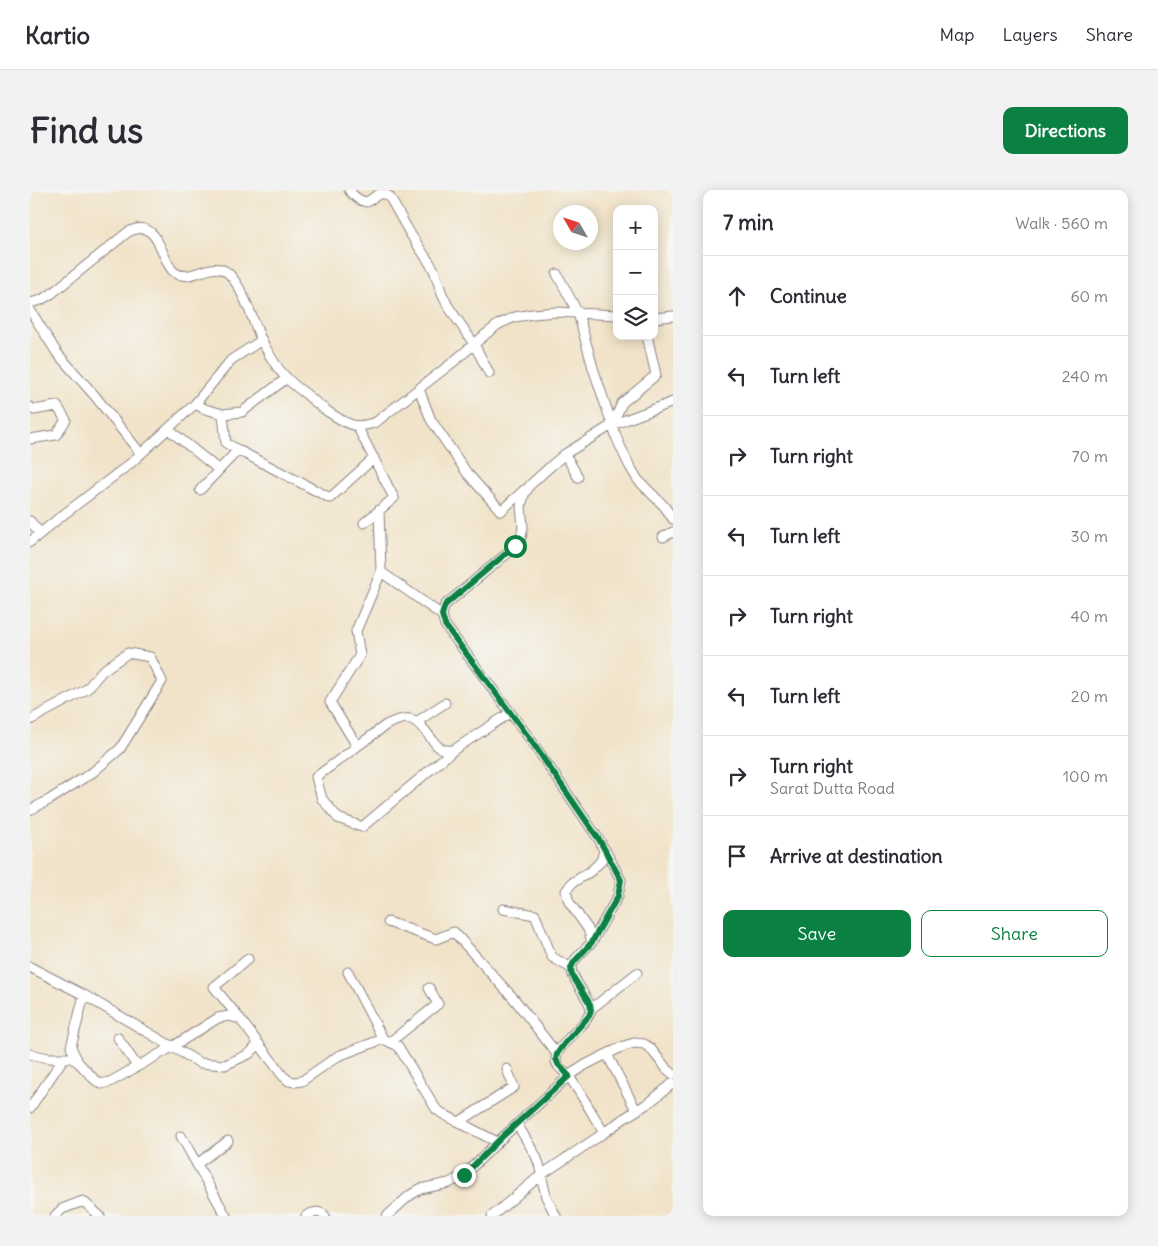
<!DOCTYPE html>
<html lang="en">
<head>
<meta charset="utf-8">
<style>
  :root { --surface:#fff; --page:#f2f2f3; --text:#2b2b33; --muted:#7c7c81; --line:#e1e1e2; --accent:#0b8043 }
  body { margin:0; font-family:Delius,sans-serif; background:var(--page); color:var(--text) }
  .controls { position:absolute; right:15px; top:15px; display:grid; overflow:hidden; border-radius:10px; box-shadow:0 2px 12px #0003 }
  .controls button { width:45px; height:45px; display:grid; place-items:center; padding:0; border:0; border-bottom:1px solid var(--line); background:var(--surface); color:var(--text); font:25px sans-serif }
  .compass { position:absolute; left:523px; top:15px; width:45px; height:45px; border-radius:50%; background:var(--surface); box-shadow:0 2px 12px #0003; rotate:309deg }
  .stop { position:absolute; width:15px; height:15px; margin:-11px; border:4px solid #0b8043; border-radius:50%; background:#fff }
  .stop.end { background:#0b8043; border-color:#fff; box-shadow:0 1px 5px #0008 }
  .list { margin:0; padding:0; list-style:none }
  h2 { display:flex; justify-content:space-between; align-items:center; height:65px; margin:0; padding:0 20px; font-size:21px }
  h2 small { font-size:16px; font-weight:400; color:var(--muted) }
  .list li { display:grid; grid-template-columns:32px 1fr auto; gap:15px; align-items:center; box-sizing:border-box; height:80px; padding:0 20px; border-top:1px solid var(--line) }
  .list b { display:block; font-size:19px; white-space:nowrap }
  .list p { margin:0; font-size:16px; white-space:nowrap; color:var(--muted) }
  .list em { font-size:16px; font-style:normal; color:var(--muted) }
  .actions { display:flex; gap:10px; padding:15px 20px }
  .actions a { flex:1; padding:11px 0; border:1px solid var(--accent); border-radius:10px; text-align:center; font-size:18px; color:var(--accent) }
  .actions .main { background:var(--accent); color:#fff }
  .icon { flex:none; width:28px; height:28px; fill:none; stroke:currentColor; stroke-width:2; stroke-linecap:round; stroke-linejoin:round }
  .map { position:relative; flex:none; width:643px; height:1026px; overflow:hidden; border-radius:10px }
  header { display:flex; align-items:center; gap:30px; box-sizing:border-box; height:70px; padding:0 25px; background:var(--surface); border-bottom:1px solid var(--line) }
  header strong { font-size:24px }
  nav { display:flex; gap:28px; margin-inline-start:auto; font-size:18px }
  .intro { display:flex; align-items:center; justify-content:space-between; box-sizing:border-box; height:120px; padding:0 30px }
  h1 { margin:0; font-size:35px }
  .button { padding:12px 22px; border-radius:10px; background:var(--accent); color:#fff; font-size:18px; font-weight:700 }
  main { display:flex; gap:30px; padding:0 30px }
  aside { flex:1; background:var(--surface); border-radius:10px; box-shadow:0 2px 12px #0003 }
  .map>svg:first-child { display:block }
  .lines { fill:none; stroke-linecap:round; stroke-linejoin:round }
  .minor-casing { stroke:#8a8282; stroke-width:11 }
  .minor { stroke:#fff; stroke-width:9 }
  .route { stroke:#0b8043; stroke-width:6 }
</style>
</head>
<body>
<header>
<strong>Kartio</strong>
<nav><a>Map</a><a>Layers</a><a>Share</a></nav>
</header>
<div class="intro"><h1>Find us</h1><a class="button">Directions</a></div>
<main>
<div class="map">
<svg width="643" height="1026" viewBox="0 0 643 1026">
  <rect width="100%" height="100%" fill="#f6f6f2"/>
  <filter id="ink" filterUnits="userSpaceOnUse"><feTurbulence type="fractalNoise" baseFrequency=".02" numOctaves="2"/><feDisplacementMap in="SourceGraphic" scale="10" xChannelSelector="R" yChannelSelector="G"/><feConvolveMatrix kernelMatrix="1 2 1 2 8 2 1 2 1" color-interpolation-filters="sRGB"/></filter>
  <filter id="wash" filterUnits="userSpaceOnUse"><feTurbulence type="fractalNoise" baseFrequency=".0096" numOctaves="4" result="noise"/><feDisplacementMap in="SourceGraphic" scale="20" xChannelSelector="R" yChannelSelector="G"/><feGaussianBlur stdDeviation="1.12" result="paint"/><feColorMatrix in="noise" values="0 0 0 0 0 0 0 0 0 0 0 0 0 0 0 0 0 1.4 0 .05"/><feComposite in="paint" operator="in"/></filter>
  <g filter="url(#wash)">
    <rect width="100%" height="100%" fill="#f1e3c9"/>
  </g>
  <g filter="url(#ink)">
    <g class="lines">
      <g class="minor-casing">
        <path id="minor" d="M 319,0 C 324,7 329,11 337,12 C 346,7 349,0 359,6 L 381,45 L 399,72 L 404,80 L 412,104 L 418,116 L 444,154 L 459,183
          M 527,84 L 548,123 L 563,178 L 587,249 L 599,275 L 608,290 L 634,316 L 643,329
          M 0,113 L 11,110 L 21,104 L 98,42 C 129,26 130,68 143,81 C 160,96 182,67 199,84 C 213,98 223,131 231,149 C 238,162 245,177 256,187 C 262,194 269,199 276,204 C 284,211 292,218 300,223 C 318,234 324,240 346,232 L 422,173 L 456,144 L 469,134 L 485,127 L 503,124 L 526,122 L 587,125
          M 0,120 L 27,163 L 65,206 L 111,264
          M 624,128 L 643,126
          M 389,199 L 401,230 L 437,283 L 471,321 L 494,300
          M 165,214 L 175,219 L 193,224 L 212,222 L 257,188
          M 0,217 L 4,220 L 27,216 L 36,230 L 26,245 L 0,249
          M 193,224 L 196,253 L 208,260
          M 582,235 L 592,213 L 626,185 L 617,146
          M 327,236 L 364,308 L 334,333
          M 138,239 L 189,280
          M 535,264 L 548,287
          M 170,300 L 208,260 L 300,308 L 344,268
          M 349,320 L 351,382 L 412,425
          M 0,331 L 10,343
          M 633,347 L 643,342
          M 0,352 L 29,328 L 101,273 L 165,214 L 201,170 L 232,150
          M 0,530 L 57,499 L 72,481 L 98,463 L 120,467 L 132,491 L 90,559 L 63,582 L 19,610 L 0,620
          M 388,531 L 415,513
          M 327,556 L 300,512 L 330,465 L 326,441 L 351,382
          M 425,559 L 332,637 L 308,628 L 292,609 L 286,587 L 356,535 C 384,521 387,531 404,552 C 407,556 412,560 417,560 C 420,561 423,559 425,559 L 480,523
          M 473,719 L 505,725 L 522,767 L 541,778
          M 358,732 L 406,749 L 424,742 L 485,810 L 527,864
          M 562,752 L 588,706 L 591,690 L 574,658
          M 0,777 L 54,805 L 170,873 L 195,875 L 219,864 L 229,854
          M 318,782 L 353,849
          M 561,819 L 607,783
          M 210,829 L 184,797 L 218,769
          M 88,848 L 107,876
          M 360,852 L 408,814 L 399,798
          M 0,864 L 18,868 L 41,868 L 48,872 L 64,889 L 71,894 L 80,892 L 142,857 L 188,828 L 199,826 L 210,829 L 253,886 L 259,891 L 265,892 L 272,891 L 308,866 L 353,849 L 368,856 L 406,919 L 413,924 L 467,952
          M 577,864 L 606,920
          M 48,872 L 41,857 L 54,805
          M 0,918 L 33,869
          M 429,932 L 484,897 L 477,879
          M 487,934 L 506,966 L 509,974 L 516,1007 L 526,1026
          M 574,943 C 563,925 552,905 540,888 C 536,882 526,877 526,870 C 525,862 535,853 540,847 C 546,841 560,828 561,820 C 561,815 557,810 555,806 C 535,774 537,778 562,752 L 558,739 L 539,712 L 536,701 L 542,693 L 561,681 L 571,671 L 574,661 L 570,651 L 500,549 L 415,435 L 412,425 L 415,415 L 485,357 L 491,348 L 493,337 L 491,316 L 494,305 L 500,295 L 522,275 L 535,264 L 582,235 L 643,212
          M 151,946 L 196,1026
          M 167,974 L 198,951
          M 25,1026 L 32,1019 L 53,1011 L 70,1026
          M 276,1026 C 283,1022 289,1020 295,1026
          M 357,1026 L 379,1006 L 390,999 L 419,993 L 434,985 L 473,947 L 541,884 L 557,874 L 577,864 L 594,856 L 604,853 L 614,854 L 620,858 L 636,878 L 643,884
          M 462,1026 L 511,985 L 574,943 L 593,929 L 620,912 L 643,893"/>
      </g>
      <use href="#minor" class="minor"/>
    </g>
  </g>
  <g class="lines" filter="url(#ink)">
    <path class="route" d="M 434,985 L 473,946 L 539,886 L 528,874 L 526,869 L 527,864 L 534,854 L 559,826 L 561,820 L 560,814 L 542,785 L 541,778 L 544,772 L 562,752 L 588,706 L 591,690 L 570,651 L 500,549 L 415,435 L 412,425 L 415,415 L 485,356"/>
  </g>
</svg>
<div class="controls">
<button>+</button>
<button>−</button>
<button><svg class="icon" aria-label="layers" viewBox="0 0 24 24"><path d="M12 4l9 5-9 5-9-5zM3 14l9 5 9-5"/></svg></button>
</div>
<svg class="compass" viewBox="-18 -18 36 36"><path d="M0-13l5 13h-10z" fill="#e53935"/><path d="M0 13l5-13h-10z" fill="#7c7c81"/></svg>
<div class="stop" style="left:485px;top:356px"></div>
<div class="stop end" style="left:434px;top:985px"></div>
</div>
<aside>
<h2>7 min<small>Walk · 560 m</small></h2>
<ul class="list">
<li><svg class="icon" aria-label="ahead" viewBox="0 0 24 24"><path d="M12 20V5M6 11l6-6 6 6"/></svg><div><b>Continue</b></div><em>60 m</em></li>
<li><svg class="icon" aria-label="left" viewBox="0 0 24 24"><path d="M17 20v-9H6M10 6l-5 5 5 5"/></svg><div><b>Turn left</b></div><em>240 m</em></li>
<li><svg class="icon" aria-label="right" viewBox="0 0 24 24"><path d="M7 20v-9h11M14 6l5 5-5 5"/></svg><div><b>Turn right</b></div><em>70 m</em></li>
<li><svg class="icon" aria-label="left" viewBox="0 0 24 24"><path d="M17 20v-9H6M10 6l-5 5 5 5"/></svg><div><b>Turn left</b></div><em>30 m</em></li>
<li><svg class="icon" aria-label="right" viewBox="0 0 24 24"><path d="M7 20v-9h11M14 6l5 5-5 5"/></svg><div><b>Turn right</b></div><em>40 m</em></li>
<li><svg class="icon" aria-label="left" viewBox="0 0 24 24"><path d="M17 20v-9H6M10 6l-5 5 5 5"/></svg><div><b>Turn left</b></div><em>20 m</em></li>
<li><svg class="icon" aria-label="right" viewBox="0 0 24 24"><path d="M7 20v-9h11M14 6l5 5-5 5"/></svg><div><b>Turn right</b><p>Sarat Dutta Road</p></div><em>100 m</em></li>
<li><svg class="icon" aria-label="arrive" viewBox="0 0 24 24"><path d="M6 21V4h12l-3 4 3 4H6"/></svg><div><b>Arrive at destination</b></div></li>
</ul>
<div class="actions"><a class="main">Save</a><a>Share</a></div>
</aside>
</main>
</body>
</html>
